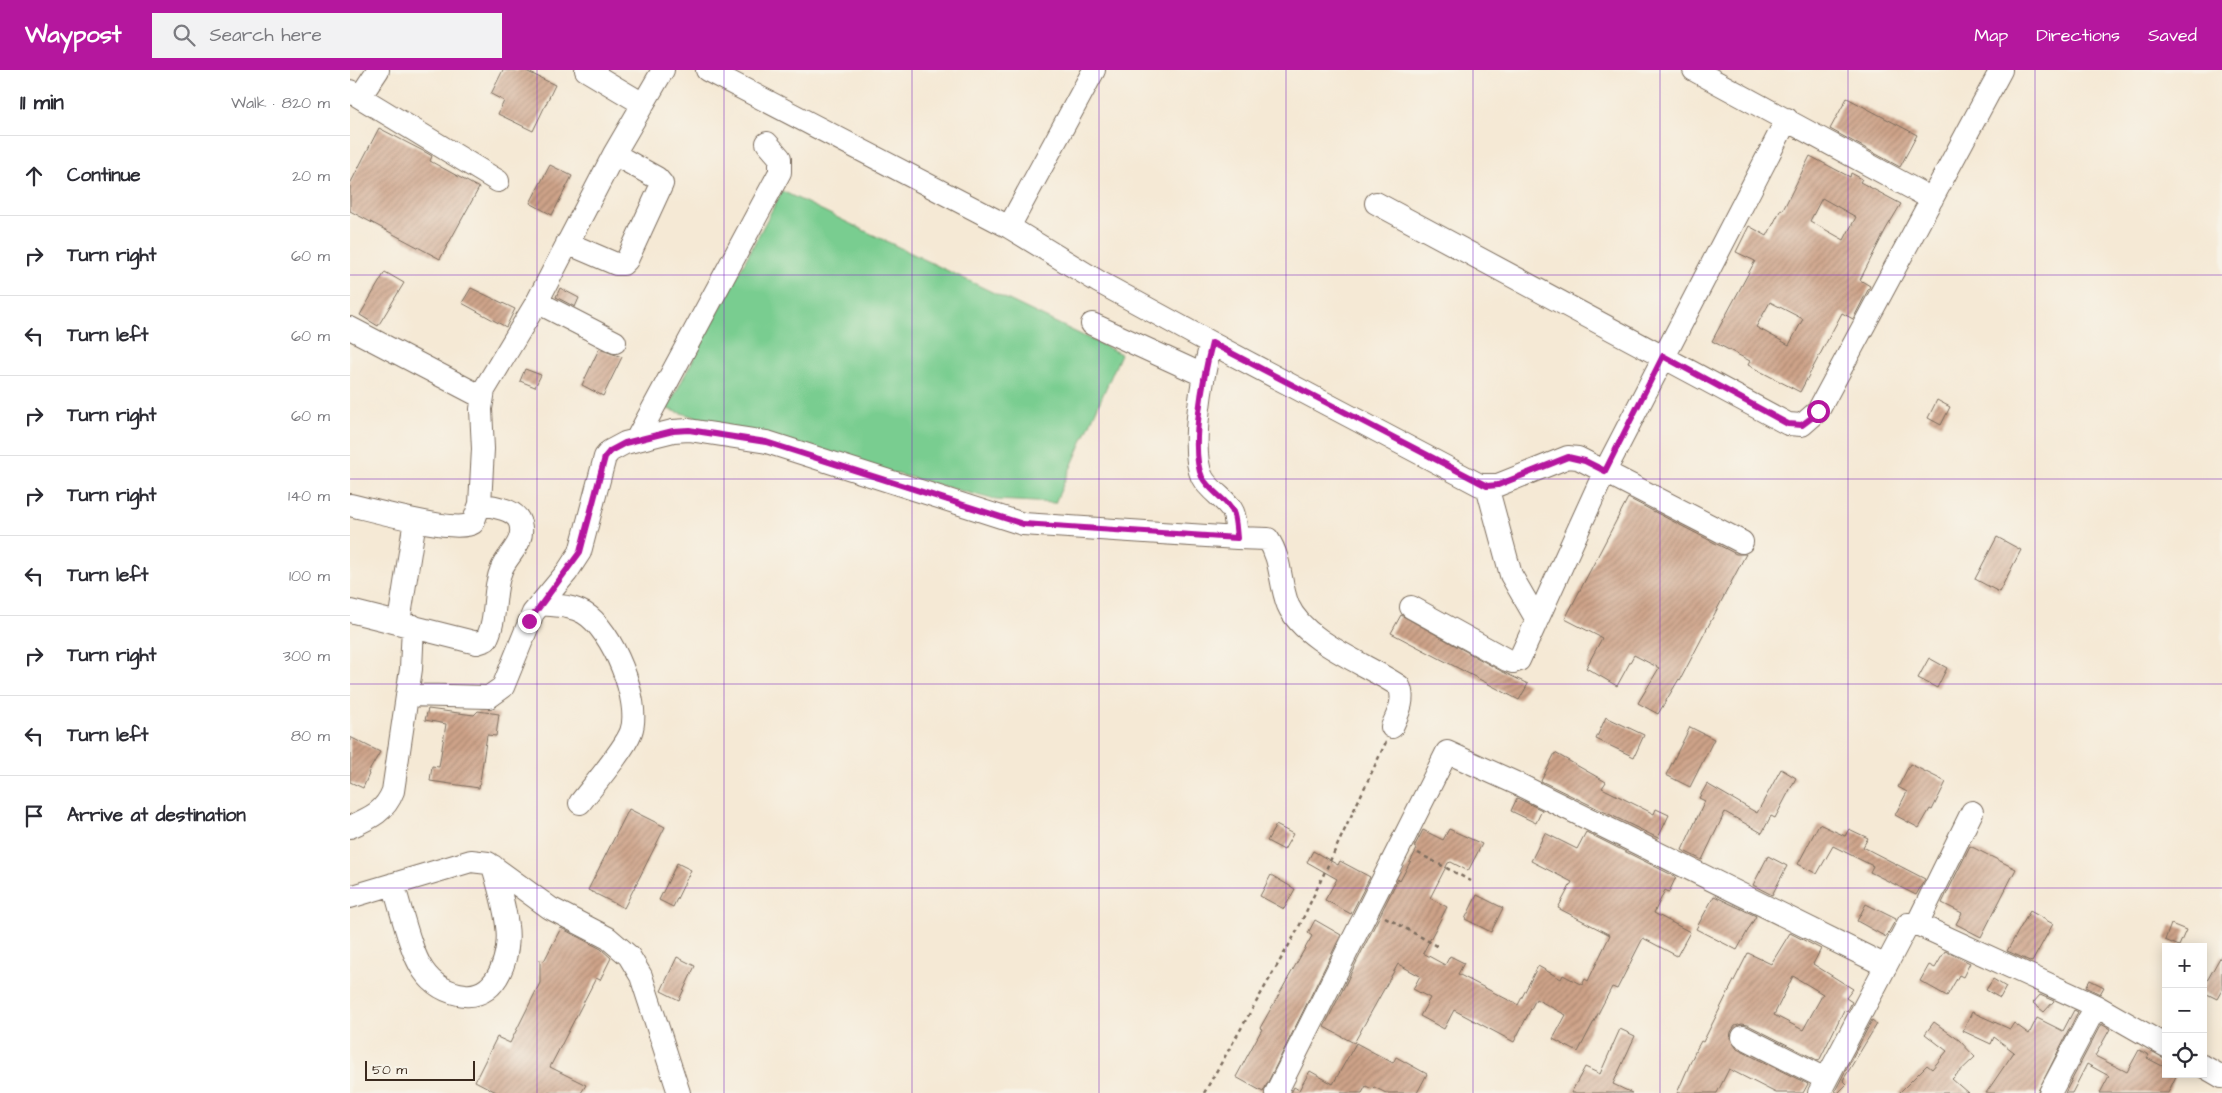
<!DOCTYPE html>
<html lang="en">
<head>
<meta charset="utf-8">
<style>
  :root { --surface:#fff; --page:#f2f2f3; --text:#2b2b33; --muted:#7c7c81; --line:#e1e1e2; --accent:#b5179e }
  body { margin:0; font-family:"Architects Daughter",sans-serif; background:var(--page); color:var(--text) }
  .controls { position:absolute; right:15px; bottom:15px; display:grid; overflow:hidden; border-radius:0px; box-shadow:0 2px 12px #0003 }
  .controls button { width:45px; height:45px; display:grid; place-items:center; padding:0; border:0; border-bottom:1px solid var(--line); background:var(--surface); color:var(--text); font:25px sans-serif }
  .scale { position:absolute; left:15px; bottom:12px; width:110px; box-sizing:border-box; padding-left:5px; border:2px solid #3b2a1e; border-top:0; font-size:14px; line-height:18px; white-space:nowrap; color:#3b2a1e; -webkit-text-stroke:4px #f7f3e8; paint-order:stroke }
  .stop { position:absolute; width:15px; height:15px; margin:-11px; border:4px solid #b5179e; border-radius:50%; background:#fff }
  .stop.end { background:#b5179e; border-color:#fff; box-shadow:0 1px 5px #0008 }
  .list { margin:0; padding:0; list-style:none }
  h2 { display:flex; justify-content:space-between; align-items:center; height:65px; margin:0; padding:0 20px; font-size:21px }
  h2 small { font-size:16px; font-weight:400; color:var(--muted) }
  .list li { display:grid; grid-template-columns:32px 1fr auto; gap:15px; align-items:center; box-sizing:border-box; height:80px; padding:0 20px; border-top:1px solid var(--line) }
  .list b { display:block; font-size:19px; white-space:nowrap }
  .list em { font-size:16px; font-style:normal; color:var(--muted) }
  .icon { flex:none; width:28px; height:28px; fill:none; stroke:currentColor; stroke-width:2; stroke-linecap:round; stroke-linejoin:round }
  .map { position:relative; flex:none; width:1872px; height:1023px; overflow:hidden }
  header { display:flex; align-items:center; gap:30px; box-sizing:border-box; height:70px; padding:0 25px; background:var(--accent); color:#fff }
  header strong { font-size:24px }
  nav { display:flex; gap:28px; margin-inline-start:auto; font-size:18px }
  .search { width:350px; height:45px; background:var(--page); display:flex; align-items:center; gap:12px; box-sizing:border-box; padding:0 18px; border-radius:0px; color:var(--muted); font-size:19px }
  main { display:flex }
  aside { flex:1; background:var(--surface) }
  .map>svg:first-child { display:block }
  .park { fill:#79cd90; stroke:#5a7c57 }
  .building { fill:url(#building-hatch); fill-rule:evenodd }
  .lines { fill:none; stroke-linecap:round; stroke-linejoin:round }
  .minor-casing { stroke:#7c6d5e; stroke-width:24 }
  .path { stroke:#7c6d5e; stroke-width:2.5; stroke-dasharray:4 4; stroke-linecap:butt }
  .minor { stroke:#fff; stroke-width:22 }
  .route { stroke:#b5179e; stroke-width:6 }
  .grid { fill:none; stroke:#7b2cbf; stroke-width:1; stroke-opacity:0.55 }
</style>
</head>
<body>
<header>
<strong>Waypost</strong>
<div class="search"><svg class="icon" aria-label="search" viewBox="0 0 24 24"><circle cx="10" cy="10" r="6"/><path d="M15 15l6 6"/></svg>Search here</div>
<nav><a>Map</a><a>Directions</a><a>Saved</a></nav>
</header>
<main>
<aside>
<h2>11 min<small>Walk · 820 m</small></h2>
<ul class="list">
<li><svg class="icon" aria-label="ahead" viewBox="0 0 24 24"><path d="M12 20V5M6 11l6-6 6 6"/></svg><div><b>Continue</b></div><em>20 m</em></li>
<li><svg class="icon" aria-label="right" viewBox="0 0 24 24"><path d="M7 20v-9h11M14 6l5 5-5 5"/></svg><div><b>Turn right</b></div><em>60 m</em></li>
<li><svg class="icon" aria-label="left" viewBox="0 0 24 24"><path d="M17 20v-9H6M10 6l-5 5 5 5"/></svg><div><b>Turn left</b></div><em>60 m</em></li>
<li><svg class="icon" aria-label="right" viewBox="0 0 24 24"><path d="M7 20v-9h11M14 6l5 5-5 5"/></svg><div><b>Turn right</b></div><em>60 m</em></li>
<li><svg class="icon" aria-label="right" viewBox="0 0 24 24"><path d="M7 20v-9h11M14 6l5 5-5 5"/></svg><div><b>Turn right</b></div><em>140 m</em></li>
<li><svg class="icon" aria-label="left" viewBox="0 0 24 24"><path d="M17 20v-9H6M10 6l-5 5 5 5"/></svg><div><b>Turn left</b></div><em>100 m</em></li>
<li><svg class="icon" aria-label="right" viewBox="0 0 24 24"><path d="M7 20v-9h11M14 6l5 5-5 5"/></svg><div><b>Turn right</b></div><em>300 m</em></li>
<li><svg class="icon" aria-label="left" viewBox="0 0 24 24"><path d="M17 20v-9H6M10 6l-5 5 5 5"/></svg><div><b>Turn left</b></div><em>80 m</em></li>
<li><svg class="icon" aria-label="arrive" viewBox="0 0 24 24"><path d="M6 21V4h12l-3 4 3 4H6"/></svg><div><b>Arrive at destination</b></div></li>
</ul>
</aside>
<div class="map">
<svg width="1872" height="1023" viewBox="0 0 1872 1023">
  <defs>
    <pattern id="building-hatch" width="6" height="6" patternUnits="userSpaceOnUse" patternTransform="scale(1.25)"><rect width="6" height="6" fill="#cea389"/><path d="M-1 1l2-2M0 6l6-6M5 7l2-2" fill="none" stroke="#a8856f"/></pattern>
  </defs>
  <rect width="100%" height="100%" fill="#f7f3e8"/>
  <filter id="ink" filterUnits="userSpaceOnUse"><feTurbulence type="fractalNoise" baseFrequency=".02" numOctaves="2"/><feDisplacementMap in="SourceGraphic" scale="10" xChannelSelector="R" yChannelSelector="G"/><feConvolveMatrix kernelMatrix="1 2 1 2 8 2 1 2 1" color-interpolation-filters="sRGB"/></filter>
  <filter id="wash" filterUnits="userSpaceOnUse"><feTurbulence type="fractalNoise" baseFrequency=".0096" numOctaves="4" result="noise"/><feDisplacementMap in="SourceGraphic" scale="20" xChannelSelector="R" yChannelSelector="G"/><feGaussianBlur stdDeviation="1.12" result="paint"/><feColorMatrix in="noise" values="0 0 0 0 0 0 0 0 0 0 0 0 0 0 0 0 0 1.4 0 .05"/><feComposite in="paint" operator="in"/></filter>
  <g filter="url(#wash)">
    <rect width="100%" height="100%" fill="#f5e9d5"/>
    <path class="park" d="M 432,121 L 771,284 L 705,433 L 646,430 L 517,396 L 317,339 Z"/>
    <g id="blocks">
      <path class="building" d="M 153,0 L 174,0 L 205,15 L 183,61 L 148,44 L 154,31 L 141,24 Z
        M 1497,28 L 1567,65 L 1550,97 L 1480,59 Z
        M 29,58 L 75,82 L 82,86 L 80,91 L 129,118 L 90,189 L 0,141 L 0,114 Z
        M 1460,86 L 1500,107 L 1501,103 L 1512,109 L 1510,112 L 1551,134 L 1536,159 L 1510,210 L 1520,216 L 1503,249 L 1492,243 L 1450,322 L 1398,295 L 1400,291 L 1362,271 L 1405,191 L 1386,182 L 1399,156 L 1417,166 L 1431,139 L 1433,140 ZM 1472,128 L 1506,147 L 1494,170 L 1460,151 ZM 1420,232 L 1453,249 L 1439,275 L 1406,257 Z
        M 200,95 L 222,106 L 202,145 L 180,133 Z
        M 35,202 L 54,213 L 28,256 L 10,245 Z
        M 121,218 L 165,239 L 156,257 L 112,233 Z
        M 210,218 L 229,228 L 225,237 L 206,227 Z
        M 249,279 L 272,287 L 253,326 L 232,315 Z
        M 175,299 L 191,305 L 185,317 L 170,311 Z
        M 1587,330 L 1600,337 L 1591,355 L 1578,348 Z
        M 1278,428 L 1386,484 L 1396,484 L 1330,610 L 1329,609 L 1308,644 L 1288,633 L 1309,598 L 1284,585 L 1267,616 L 1236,598 L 1252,568 L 1215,549 Z
        M 1647,467 L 1671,480 L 1649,522 L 1625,509 Z
        M 1051,545 L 1151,601 L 1178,614 L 1169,630 L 1041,563 Z
        M 1579,588 L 1597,598 L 1587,618 L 1568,608 Z
        M 78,639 L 124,645 L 128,641 L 149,644 L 146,666 L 137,665 L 129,718 L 80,711 L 82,696 L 89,697 L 96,654 L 75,650 Z
        M 1256,647 L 1294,665 L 1284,687 L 1246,669 Z
        M 1340,657 L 1364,669 L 1340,717 L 1316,705 Z
        M 0,667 L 30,682 L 18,703 L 19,704 L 13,718 L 0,712 Z
        M 1205,683 L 1256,712 L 1252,718 L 1304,744 L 1306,739 L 1319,745 L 1308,768 L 1191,711 Z
        M 1560,694 L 1596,712 L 1582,740 L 1580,739 L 1569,758 L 1545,745 L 1557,722 L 1548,717 Z
        M 1431,699 L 1446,708 L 1425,748 L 1421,746 L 1412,763 L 1375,742 L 1352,790 L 1332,780 L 1355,731 L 1349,728 L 1357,714 L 1407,743 Z
        M 1167,728 L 1192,740 L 1186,753 L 1161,741 Z
        M 279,739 L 315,757 L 274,838 L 238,820 Z
        M 1469,754 L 1495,766 L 1499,759 L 1518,768 L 1513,777 L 1575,809 L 1566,825 L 1520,802 L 1523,796 L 1483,776 L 1467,804 L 1448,794 Z
        M 926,755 L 943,764 L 934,780 L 917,771 Z
        M 1099,759 L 1132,774 L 1118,801 L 1101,792 L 1098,793 L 1080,828 L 1097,837 L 1073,883 L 1095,895 L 1100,886 L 1114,893 L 1108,904 L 1168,935 L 1188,896 L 1211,909 L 1213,905 L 1232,915 L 1235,909 L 1238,911 L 1260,865 L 1208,838 L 1222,812 L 1181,791 L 1195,763 L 1227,779 L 1236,762 L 1326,807 L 1319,822 L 1315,820 L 1304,843 L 1340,862 L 1327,886 L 1293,868 L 1267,919 L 1262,917 L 1228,982 L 1203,969 L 1216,945 L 1186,929 L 1164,972 L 1104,940 L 1094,959 L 1070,946 L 1080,928 L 1063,919 L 1070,906 L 1048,894 L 1004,973 L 974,957 L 1048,809 L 1050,811 L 1067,779 L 1064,777 L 1073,760 L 1093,770 Z
        M 1620,776 L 1666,799 L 1631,867 L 1606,854 L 1612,843 L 1592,833 Z
        M 963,781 L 988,795 L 990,791 L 1020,807 L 1001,844 L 975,830 L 987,809 L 957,792 Z
        M 1418,786 L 1437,796 L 1422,825 L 1403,815 Z
        M 327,793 L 341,800 L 323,837 L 309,830 Z
        M 921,805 L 945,819 L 934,839 L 910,826 Z
        M 1127,825 L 1153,838 L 1141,862 L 1115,849 Z
        M 1364,826 L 1406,846 L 1387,880 L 1346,859 Z
        M 1516,834 L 1546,849 L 1536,867 L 1507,851 Z
        M 1680,841 L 1703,854 L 1682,892 L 1657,881 Z
        M 965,850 L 991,865 L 913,1022 L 886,1007 L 912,959 L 910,958 L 962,866 L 958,863 Z
        M 1821,854 L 1836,860 L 1829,876 L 1815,870 Z
        M 211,858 L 251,879 L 261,888 L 250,910 L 246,908 L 200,997 L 236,1015 L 231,1023 L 148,1023 L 125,1011 L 147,967 L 160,973 L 190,913 L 190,890 L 194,891 Z
        M 1440,863 L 1471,879 L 1463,894 L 1503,919 L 1496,928 L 1502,932 L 1497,942 L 1494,940 L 1469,991 L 1398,955 L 1392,954 L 1385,956 L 1381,962 L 1380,968 L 1387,979 L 1458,1014 L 1453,1023 L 1426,1023 L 1379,999 L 1367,1023 L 1327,1023 L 1345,982 L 1351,971 L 1353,972 L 1398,883 L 1421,894 ZM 1443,906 L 1473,924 L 1453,960 L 1424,945 Z
        M 1595,881 L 1620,893 L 1613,907 L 1609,905 L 1597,926 L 1570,911 L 1579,895 L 1585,898 Z
        M 1872,884 L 1872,920 L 1867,929 L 1853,922 L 1853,918 Z
        M 327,887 L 345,896 L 329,930 L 311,921 Z
        M 1643,909 L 1656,917 L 1650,928 L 1636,920 Z
        M 1740,910 L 1754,917 L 1750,924 L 1736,917 Z
        M 1690,925 L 1704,931 L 1694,942 L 1683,933 Z
        M 1724,940 L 1728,942 L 1687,1023 L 1636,1023 L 1664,982 L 1644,967 L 1641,974 L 1613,961 L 1622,942 L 1660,959 L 1664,953 L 1679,964 L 1687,948 L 1713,961 Z
        M 1522,950 L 1527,954 L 1493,1010 L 1497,1014 L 1488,1023 L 1485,1021 Z
        M 1584,952 L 1609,970 L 1625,987 L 1602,1009 L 1618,1023 L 1549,1023 L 1577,995 L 1582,999 L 1597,981 L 1575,964 Z
        M 1751,954 L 1760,959 L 1745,986 L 1777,1002 L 1789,980 L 1799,985 L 1797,988 L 1816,998 L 1816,1004 L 1827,1004 L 1818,1023 L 1750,1023 L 1759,1006 L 1737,994 L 1722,1023 L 1715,1023 Z
        M 1270,959 L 1285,966 L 1263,1014 L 1282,1023 L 1221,1023 L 1235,997 L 1250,1004 Z
        M 1006,973 L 1043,993 L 1046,987 L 1077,1004 L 1067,1023 L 1036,1023 L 1024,1017 L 1022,1019 L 1016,1016 L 1012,1023 L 941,1023 L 944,1017 L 949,1020 L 960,1001 L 983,1014 Z"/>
    </g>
  </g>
  <g filter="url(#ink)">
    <use href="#blocks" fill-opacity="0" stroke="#7c6d5e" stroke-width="1"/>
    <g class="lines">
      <g class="minor-casing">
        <path id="minor" d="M 236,0 L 293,34
          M 357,0 L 659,157 L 749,212 L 861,273 L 1130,415 L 1148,415 L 1218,387 L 1228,388 L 1392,472
          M 1344,0 L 1582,129
          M 0,21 L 148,111
          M 10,27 L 28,0
          M 1026,133 L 1438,354 L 1452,355 L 1468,341 L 1651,0
          M 659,157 L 744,0
          M 217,173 L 266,194 L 273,194 L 277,190 L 312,114 L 307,108 L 264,84
          M 187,232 L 265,272
          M 742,254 L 853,305
          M 0,258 L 132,327
          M 861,273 C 853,304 839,378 852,407 C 859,421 878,430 883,442 C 886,449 886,460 887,468 L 918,469 C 932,490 929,512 938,535 C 954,572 1017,594 1049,616 C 1056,630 1047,645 1042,657
          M 286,370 L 430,102 L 430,88 L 417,73
          M 1137,416 L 1161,505 L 1187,550
          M 0,435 C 22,440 107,464 123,453 L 130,434 L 133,379 L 131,339 L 134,320 L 187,232 L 264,84 L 313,0
          M 190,534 C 205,536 221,535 234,543 C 262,559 292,632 281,662 C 274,680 243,716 230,733
          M 1061,537 L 1157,590 L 1163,592 L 1169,590 L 1255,401 L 1437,49
          M 0,541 L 127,573 L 136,570 C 148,549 142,520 152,498 C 158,484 176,472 170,453 C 165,438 143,437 130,434
          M 49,552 L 65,450
          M 57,625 L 139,627 L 153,617 L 183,543 L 217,502 L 230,482 L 255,387 L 260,381 L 275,373 L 323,361 L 339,360 L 417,372 L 673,454 L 887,468
          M 0,757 C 20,748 35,742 43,721 L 61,599 L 63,556
          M 43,814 C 51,838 60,881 73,900 C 83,915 98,923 115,925 C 149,928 161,882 157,856 C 155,836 148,815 143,796
          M 0,827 L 121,791 L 138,793 L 200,838 L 258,868 L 279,886 L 291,906 L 329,1023
          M 1567,854 L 1622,742
          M 1393,967 L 1476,1009
          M 1853,996 L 1872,1007
          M 926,1023 L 1097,682 L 1170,715 L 1536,896
          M 1469,1023 L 1558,854 L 1567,854 L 1746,936 L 1816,976
          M 1700,1023 L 1746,936"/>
      </g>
      <path class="path" d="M 1068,783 L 1121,811
        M 1035,847 L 1089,877
        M 854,1023 L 947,861 L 1036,672"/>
      <use href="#minor" class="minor"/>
    </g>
  </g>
  <g class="lines" filter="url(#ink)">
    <path class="route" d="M 179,551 L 230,482 L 255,387 L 260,381 L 275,373 L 323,361 L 339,360 L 416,372 L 673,454 L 887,468 C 886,460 886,449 883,442 C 878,430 859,421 852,407 C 839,379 854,304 862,273 L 1137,416 L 1148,415 L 1218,387 L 1235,391 L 1255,401 L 1313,286 L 1438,354 L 1452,355 L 1464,346 L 1468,341"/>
  </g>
  <path class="grid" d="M 187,0 L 187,1023M 374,0 L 374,1023M 562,0 L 562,1023M 749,0 L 749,1023M 936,0 L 936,1023M 1123,0 L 1123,1023M 1310,0 L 1310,1023M 1498,0 L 1498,1023M 1685,0 L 1685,1023M 0,205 L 1872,205M 0,409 L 1872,409M 0,614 L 1872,614M 0,818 L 1872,818"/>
</svg>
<div class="controls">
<button>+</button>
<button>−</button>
<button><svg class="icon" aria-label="locate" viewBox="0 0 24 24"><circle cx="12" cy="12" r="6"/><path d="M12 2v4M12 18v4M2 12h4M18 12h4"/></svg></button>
</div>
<div class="scale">50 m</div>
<div class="stop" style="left:1468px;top:341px"></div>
<div class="stop end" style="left:179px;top:551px"></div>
</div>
</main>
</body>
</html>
